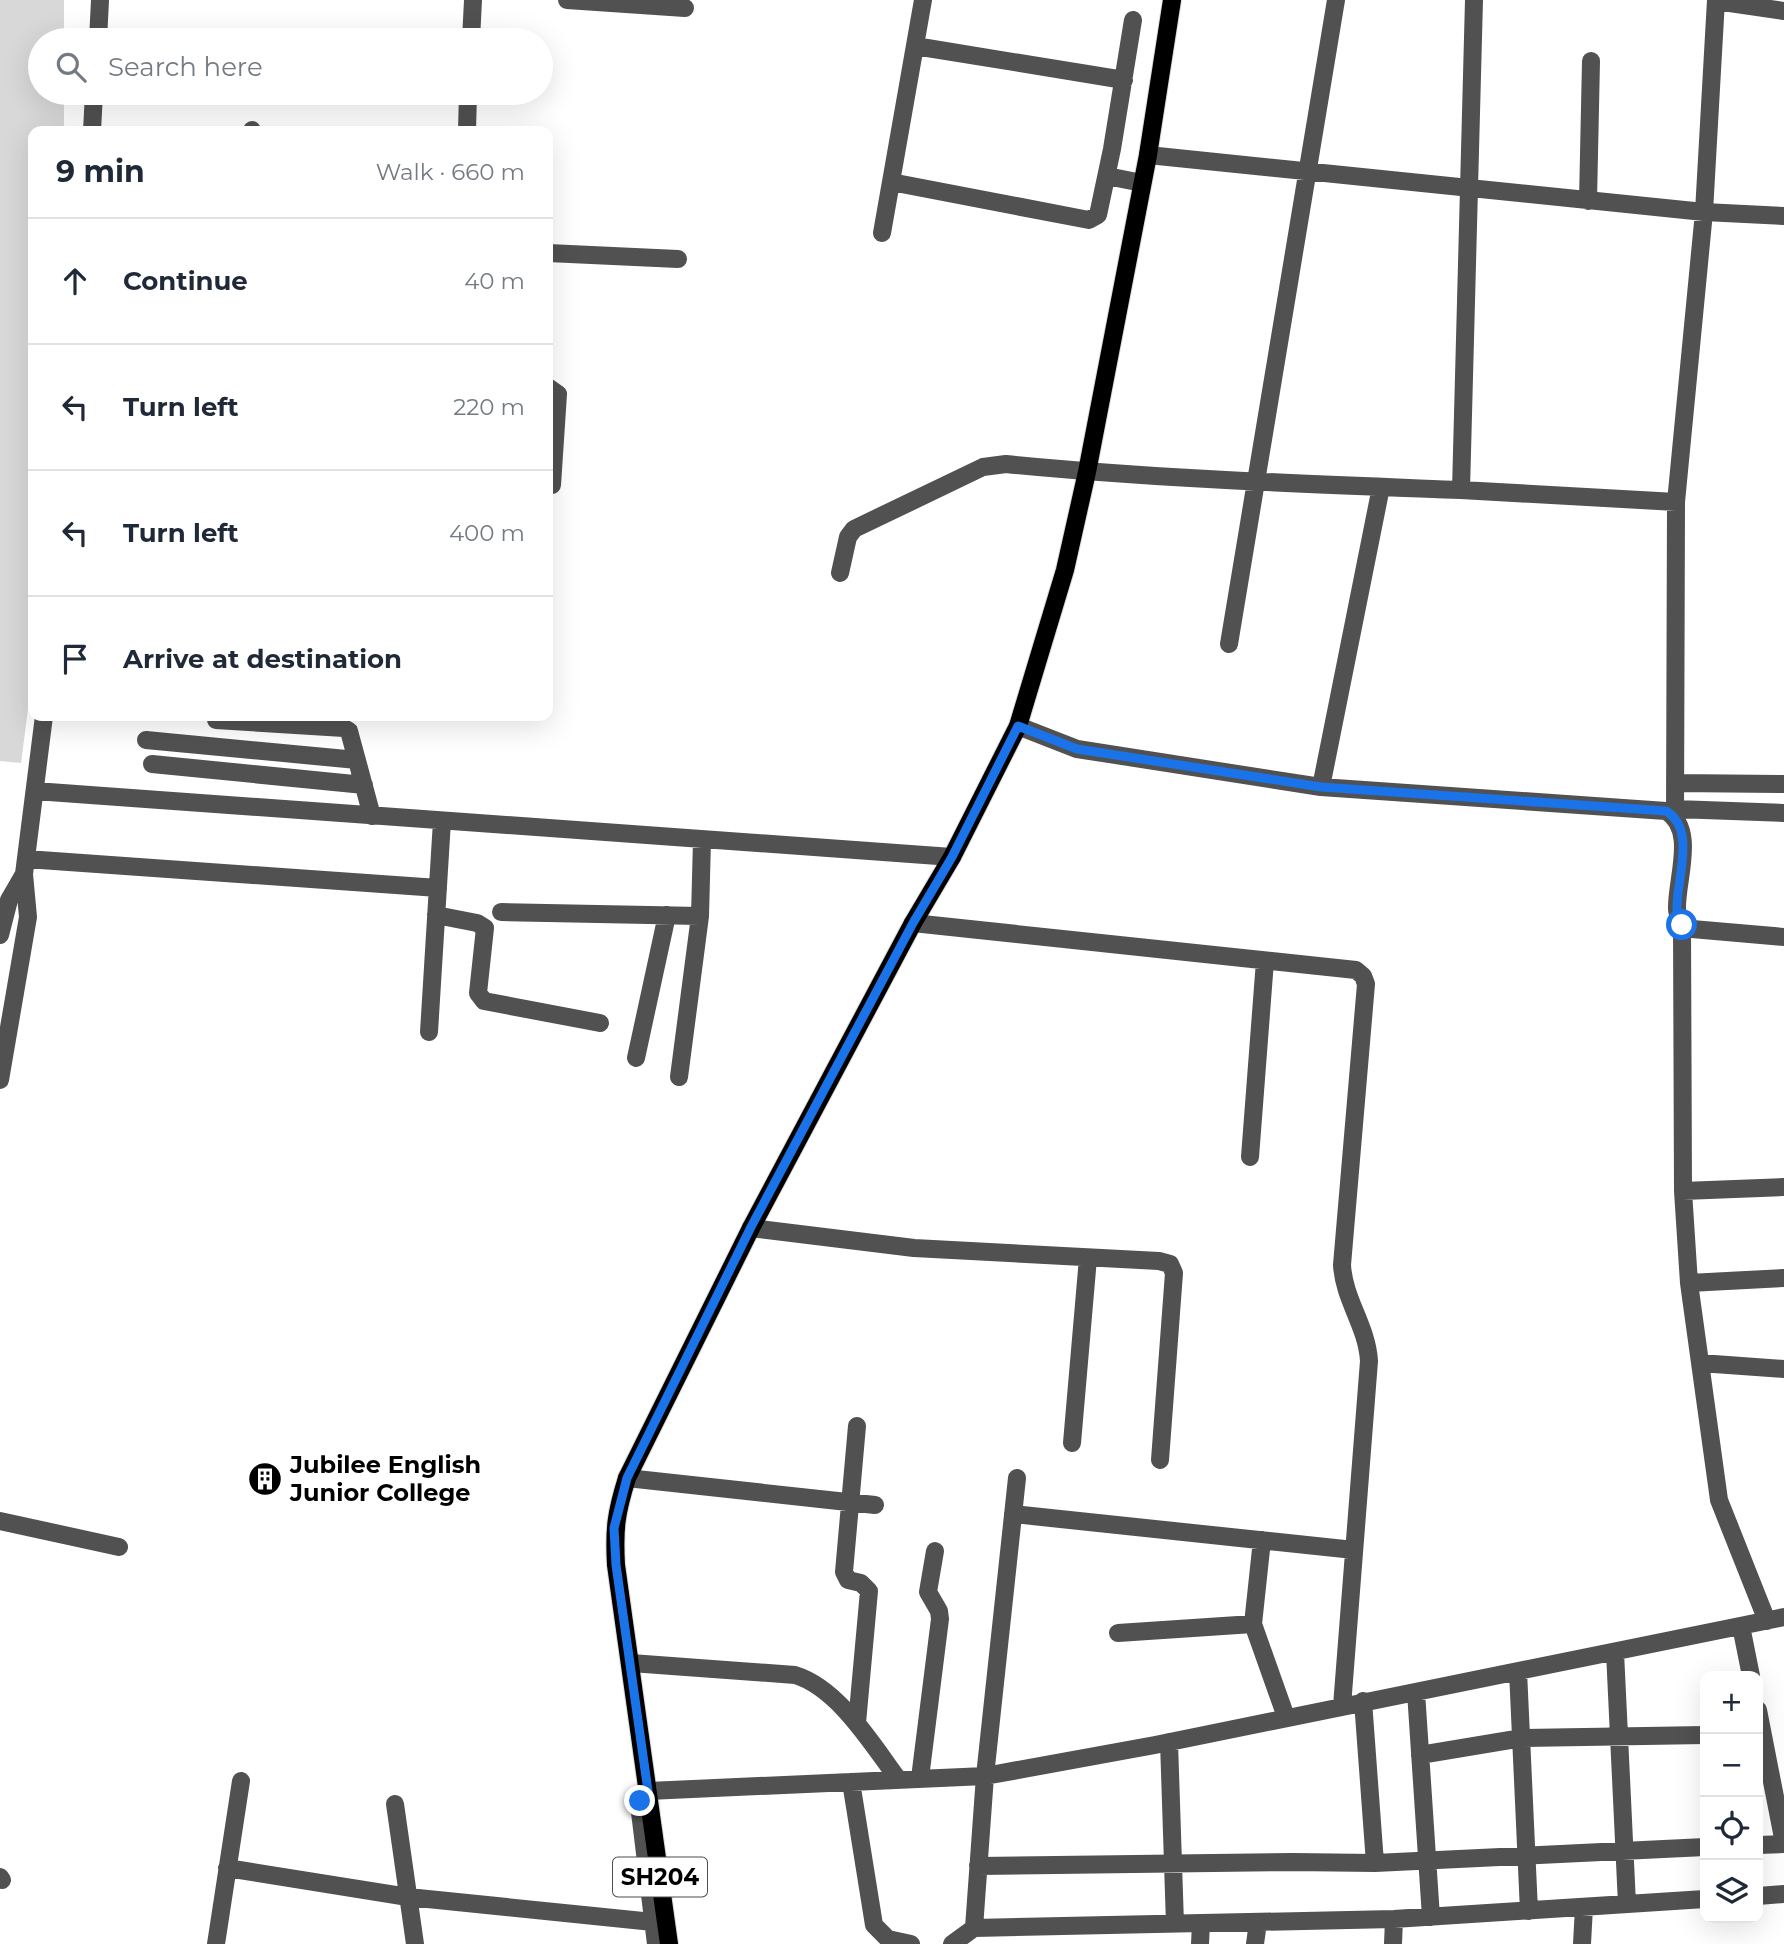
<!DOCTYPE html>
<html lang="en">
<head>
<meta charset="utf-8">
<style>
  :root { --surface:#fff; --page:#f6f6f7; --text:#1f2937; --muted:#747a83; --line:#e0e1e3 }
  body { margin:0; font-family:Montserrat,sans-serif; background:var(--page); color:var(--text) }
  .controls { position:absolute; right:21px; bottom:21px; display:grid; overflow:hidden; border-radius:14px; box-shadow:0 7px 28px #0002 }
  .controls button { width:63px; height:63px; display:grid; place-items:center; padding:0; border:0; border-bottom:2px solid var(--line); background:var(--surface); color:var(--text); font:35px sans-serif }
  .stop { position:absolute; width:21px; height:21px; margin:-16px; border:5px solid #1a73e8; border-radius:50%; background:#fff }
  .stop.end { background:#1a73e8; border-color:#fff; box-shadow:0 2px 7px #0008 }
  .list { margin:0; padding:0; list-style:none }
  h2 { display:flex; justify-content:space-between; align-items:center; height:91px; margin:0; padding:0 28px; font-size:30px }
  h2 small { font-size:23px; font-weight:400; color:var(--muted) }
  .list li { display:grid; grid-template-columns:46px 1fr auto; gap:21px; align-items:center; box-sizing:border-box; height:126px; padding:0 28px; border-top:2px solid var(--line) }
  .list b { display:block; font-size:26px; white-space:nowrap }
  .list em { font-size:23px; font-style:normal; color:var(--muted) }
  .icon { flex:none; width:38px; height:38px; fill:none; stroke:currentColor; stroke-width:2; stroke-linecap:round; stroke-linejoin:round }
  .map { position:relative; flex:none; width:1784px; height:1944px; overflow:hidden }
  .search { position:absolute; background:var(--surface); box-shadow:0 7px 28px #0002; left:28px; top:28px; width:525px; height:77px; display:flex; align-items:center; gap:18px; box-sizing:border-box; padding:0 24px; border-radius:38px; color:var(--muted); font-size:26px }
  .panel { position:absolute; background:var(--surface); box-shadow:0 7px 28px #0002; left:28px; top:126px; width:525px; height:595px; border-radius:14px }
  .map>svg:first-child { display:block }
  .green { fill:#d8d8d8 }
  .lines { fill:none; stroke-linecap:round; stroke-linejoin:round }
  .major-casing { stroke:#dbdbdb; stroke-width:20 }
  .minor { stroke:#515151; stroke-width:18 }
  .major { stroke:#000; stroke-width:18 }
  .route { stroke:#1a73e8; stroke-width:9 }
  .labels { text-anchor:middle; stroke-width:5; stroke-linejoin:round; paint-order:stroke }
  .shield { fill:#fff; stroke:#4c4c4c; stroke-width:2 }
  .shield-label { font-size:23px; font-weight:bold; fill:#000 }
  .poi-label { font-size:24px; font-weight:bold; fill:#000; stroke:#fff; text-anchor:start }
</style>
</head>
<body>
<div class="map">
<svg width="1784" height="1944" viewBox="0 0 1784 1944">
  <rect width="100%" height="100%" fill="#fff"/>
  <path class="green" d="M 0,0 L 64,0 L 64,40 L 40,40 L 40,93 L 64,93 L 64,131 L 33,131 L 33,671 L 21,763 L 0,761 Z"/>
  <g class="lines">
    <g class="major-casing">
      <path id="major" d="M 669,1944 L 616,1565 C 614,1529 616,1513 627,1478 L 751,1228 L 913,923 L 952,857 L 1018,726 L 1065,570 L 1087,472 L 1148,155 L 1172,0"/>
    </g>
    <path class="minor" d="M 567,0 L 685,8
      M 1474,0 L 1461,490 L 1676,502
      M 1716,1 L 1784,11
      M 98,40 L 100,0
      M 471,40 L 473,0
      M 915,46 L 1124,80
      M 92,131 L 94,93
      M 252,131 L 252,130
      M 467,131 L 468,93
      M 1148,155 L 1704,212 L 1784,216
      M 1107,176 L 1142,183
      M 891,182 L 1089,220 L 1098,215 L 1112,149 L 1133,20
      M 1588,201 L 1591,61
      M 882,233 L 923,0
      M 548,253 L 678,259
      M 548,387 L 558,394 L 552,485
      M 840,573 L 848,537 L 854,529 L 983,467 L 1006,464 C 1157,479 1309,484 1461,490
      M 1229,644 L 1336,0
      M 216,720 L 344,728 L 349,731 L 372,816
      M 1018,726 L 1077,749 L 1321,787 L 1666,811 C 1697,829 1676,880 1677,909 C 1677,914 1680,920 1682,925 L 1692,929 L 1784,937
      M 146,740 L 357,760
      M 152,764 L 364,785
      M 1676,783 L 1784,784
      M 1321,787 L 1381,487
      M 35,791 L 952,857
      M 1676,809 L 1784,813
      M 1675,817 L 1676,502 L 1704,212 L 1716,0
      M 26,859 L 438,888
      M 501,912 L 700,916
      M 436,915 L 477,923 L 485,928 L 478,993 L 484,1001 L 600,1023
      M 913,923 L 1356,970 L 1363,976 L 1366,984 L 1342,1265 C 1344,1300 1367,1326 1369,1361 L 1342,1706
      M 1682,925 L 1683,1191 L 1689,1283 L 1719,1500 L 1767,1621
      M 0,935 L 9,900 L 24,874
      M 429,1032 L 442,821
      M 636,1058 L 667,915
      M 679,1077 L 700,916 L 702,840
      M 0,1080 L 28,917 L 24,874 L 44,716
      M 1250,1157 L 1265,961
      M 1683,1191 L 1784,1187
      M 751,1228 L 914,1248 L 1159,1261 L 1170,1264 L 1174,1273 L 1160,1460
      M 1689,1283 L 1784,1278
      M 1700,1363 L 1784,1369
      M 1072,1443 L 1088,1258
      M 627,1478 L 875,1505
      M 1017,1478 L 985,1776 L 974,1928 L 1394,1919 L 1705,1899
      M 1013,1514 L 1354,1550
      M 0,1521 L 119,1547
      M 1262,1540 L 1253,1624 L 1286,1717
      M 1741,1626 L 1751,1676
      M 1118,1633 L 1253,1624
      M 1615,1652 L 1627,1904
      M 631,1663 L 795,1675 C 838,1688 872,1744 898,1779
      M 1518,1671 L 1529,1911
      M 1416,1692 L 1431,1917
      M 1363,1701 L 1375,1863
      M 1758,1710 L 1784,1843
      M 857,1723 L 869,1591 L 861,1583 L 848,1580 L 844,1572 L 857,1426
      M 1169,1742 L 1175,1924
      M 1420,1755 L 1522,1738 L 1705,1735
      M 920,1778 L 940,1619 L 939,1611 L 928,1592 L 935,1551
      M 851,1782 L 874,1925 L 888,1939 L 911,1944
      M 395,1804 L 415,1944
      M 1758,1845 L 1784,1844
      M 978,1866 L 1293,1862 L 1375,1863 L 1705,1847
      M 227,1868 L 408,1897 L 653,1922
      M 0,1877 L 2,1880
      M 1758,1896 L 1784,1894
      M 216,1944 L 241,1781
      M 656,1944 L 639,1804 L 648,1791 L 985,1776 L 1155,1745 L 1784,1617
      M 952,1944 L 974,1928
      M 1200,1944 L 1201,1923
      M 1255,1944 L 1258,1922
      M 1393,1944 L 1394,1919
      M 1582,1944 L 1584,1907"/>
    <use href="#major" class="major"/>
  </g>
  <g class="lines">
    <path class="route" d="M 640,1801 L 648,1791 L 616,1565 L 614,1528 L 627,1478 L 751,1227 L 913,923 L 952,857 L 1018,726 L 1077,749 L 1321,787 L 1666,811 C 1697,829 1676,881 1677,909 C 1677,914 1680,920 1682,925"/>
  </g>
  <defs>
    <g id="building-disc" transform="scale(1.75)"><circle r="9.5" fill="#000" stroke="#fff"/><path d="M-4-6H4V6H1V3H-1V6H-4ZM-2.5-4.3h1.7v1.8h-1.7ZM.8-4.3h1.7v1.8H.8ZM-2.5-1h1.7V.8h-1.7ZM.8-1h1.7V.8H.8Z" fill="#fff"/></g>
  </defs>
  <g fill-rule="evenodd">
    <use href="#building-disc" x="265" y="1479"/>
  </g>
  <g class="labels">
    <rect class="shield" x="613" y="1857.5" width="94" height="39" rx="5"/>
    <g class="shield-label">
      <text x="660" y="1885">SH204</text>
    </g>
    <g class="poi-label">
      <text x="290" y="1473">Jubilee English<tspan x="290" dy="28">Junior College</tspan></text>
    </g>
  </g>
</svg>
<div class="controls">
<button>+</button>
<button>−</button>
<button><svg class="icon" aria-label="locate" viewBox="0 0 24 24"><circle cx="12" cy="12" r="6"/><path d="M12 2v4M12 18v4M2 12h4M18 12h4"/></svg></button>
<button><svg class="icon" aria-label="layers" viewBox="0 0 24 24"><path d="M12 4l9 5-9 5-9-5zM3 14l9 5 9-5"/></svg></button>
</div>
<div class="stop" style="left:1682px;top:925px"></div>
<div class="stop end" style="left:640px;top:1801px"></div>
<div class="search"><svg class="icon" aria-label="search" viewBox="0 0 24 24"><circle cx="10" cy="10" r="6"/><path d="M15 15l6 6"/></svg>Search here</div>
<section class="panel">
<h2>9 min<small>Walk · 660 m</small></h2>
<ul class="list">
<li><svg class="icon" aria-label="ahead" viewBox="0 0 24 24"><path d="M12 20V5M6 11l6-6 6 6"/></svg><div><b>Continue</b></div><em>40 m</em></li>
<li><svg class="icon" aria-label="left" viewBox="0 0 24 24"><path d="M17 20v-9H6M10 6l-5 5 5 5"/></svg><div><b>Turn left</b></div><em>220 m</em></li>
<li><svg class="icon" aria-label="left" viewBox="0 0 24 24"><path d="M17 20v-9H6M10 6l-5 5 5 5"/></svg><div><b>Turn left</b></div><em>400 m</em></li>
<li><svg class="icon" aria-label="arrive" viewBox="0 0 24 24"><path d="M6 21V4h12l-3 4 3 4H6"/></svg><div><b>Arrive at destination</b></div></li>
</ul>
</section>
</div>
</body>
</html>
